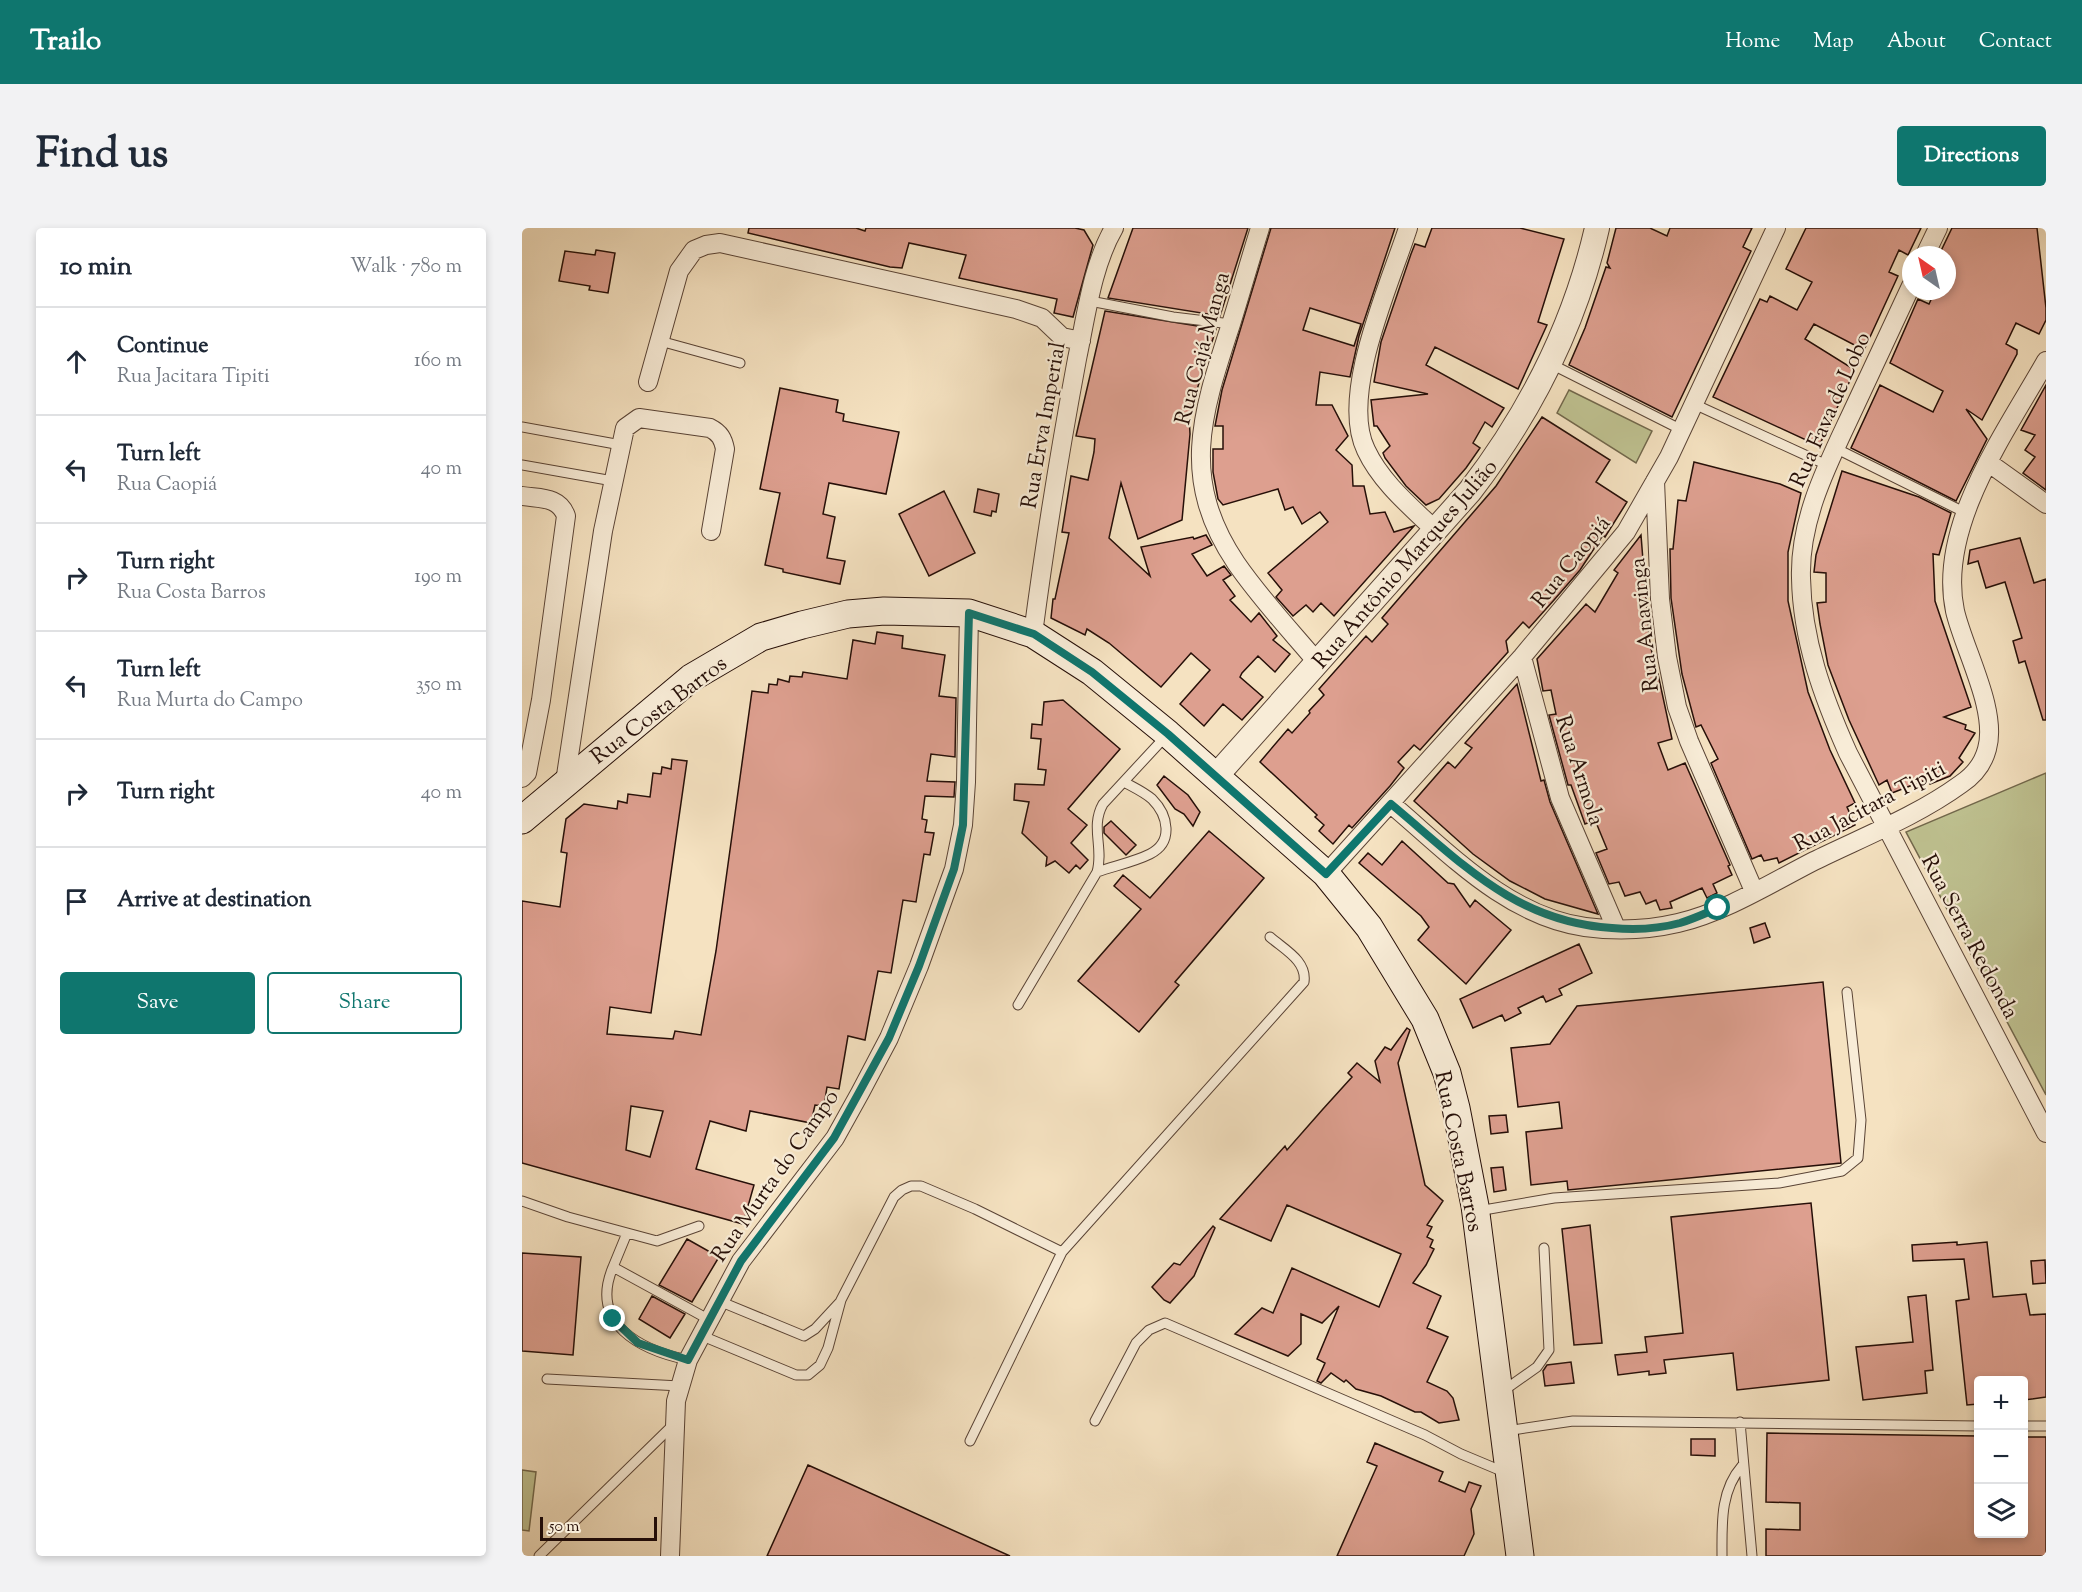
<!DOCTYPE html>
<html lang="en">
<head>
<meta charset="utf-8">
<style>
  :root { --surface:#fff; --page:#f2f2f3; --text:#1f2937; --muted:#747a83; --line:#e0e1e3; --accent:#0f766e }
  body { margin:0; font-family:"Sorts Mill Goudy",serif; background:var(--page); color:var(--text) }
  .controls { position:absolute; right:18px; bottom:18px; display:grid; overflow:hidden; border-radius:6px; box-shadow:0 3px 9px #0003 }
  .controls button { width:54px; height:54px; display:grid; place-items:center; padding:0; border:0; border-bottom:2px solid var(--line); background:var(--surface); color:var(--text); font:30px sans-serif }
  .compass { position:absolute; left:1380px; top:18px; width:54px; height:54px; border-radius:50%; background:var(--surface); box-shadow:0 3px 9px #0003; rotate:326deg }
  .scale { position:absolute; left:18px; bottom:15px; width:117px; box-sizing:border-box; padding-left:6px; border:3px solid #260f08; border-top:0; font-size:16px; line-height:21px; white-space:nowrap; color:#260f08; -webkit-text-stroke:4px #f8ecd7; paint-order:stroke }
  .stop { position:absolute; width:18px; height:18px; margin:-14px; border:4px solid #0f766e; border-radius:50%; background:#fff }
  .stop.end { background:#0f766e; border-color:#fff; box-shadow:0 2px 6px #0008 }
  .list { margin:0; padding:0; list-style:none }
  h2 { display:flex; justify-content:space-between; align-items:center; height:78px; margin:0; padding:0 24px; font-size:26px }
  h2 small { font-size:20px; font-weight:400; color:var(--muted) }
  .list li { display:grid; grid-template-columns:39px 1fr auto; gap:18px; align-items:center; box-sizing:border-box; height:108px; padding:0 24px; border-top:2px solid var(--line) }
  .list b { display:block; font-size:22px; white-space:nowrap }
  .list p { margin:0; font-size:20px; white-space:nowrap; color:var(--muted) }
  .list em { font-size:20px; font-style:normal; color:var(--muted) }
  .actions { display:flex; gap:12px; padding:18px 24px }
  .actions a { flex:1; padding:14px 0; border:2px solid var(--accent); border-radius:6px; text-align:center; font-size:21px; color:var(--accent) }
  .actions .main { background:var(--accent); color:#fff }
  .icon { flex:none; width:33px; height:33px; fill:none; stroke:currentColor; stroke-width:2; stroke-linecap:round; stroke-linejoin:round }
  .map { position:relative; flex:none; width:1524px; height:1328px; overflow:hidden; border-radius:6px }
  header { display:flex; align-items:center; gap:36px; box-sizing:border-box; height:84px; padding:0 30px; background:var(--accent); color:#fff }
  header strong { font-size:28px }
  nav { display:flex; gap:33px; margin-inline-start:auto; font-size:21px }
  .intro { display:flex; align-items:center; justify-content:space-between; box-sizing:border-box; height:144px; padding:0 36px }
  h1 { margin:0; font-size:42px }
  .button { padding:15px 27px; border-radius:6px; background:var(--accent); color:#fff; font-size:21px; font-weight:700 }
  main { display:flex; gap:36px; padding:0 36px }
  aside { flex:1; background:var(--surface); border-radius:6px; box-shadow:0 3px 9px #0003 }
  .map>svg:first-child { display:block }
  .green { fill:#bfc291; stroke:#72684c; stroke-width:1.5 }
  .building { fill:#dd9f8f; stroke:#260f08; stroke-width:1.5; fill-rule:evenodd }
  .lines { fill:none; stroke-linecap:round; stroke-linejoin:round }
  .service-casing { stroke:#5a4436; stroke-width:11 }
  .minor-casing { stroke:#5a4436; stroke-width:20 }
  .tertiary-casing { stroke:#5a4436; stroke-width:26 }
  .secondary-casing { stroke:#260f08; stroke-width:29 }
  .service { stroke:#f8ecd7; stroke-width:9 }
  .minor { stroke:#f8ecd7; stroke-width:18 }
  .tertiary { stroke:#f8ecd7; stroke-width:24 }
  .secondary { stroke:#f8ecd7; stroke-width:27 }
  .route { stroke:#0f766e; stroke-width:8 }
  .labels { text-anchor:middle; stroke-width:4.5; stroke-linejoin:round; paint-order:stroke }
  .street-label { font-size:22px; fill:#260f08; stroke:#f8ecd7 }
</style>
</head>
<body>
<header>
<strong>Trailo</strong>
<nav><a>Home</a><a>Map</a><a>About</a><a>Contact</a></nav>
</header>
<div class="intro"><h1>Find us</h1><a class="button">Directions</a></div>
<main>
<aside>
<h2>10 min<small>Walk · 780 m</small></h2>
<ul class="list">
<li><svg class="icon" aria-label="ahead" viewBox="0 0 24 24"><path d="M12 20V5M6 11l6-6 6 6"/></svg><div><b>Continue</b><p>Rua Jacitara Tipiti</p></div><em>160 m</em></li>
<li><svg class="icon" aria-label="left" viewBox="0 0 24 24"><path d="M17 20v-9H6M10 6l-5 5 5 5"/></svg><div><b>Turn left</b><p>Rua Caopiá</p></div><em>40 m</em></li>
<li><svg class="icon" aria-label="right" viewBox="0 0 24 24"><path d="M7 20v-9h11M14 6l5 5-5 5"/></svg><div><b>Turn right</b><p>Rua Costa Barros</p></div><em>190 m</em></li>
<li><svg class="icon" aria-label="left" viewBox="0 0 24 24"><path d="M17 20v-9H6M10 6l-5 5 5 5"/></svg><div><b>Turn left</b><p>Rua Murta do Campo</p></div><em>350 m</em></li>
<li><svg class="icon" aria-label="right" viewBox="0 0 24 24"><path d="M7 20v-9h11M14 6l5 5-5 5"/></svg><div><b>Turn right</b></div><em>40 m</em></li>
<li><svg class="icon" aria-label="arrive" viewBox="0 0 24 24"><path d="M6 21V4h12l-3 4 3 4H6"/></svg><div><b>Arrive at destination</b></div></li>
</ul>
<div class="actions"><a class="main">Save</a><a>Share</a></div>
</aside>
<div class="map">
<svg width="1524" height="1328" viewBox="0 0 1524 1328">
  <rect width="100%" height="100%" fill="#f5e2c1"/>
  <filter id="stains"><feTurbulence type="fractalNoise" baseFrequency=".00333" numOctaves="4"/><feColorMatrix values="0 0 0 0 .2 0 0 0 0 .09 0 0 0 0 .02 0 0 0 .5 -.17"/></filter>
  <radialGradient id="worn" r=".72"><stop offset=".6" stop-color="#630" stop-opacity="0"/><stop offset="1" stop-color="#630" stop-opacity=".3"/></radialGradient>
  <path class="green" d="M 1047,162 L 1130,203 L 1114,235 L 1035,185 Z
    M 1524,545 L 1524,867 L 1384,604 Z
    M 0,1242 L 14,1244 L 7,1303 L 0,1302 Z"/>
  <path class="building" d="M 227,0 L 334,0 L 343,3 L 344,0 L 553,0 L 562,2 L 571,17 L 551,89 L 532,85 L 535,71 L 437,50 L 444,27 L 387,15 L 380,40 L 368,39 L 226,5 Z
    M 611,0 L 726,0 L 698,88 L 586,70 Z
    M 749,0 L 873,0 L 837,108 L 828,149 L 798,144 L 794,177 L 810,177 L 826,208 L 814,222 L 830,237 L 831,258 L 842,258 L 848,286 L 863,284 L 872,304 L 892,298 L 812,388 L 799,375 L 791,384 L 784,377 L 771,388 L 754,369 L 760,362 L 746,345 L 806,294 L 798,284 L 780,296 L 771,279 L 763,282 L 756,261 L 701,277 L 696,271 L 691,244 L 691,221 L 701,221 L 701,198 L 693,198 L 700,162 ZM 788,80 L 839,96 L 832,118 L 781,102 Z
    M 910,0 L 998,0 L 1042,11 L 1016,94 L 1025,97 L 996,161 L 913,119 L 904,137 L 982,180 L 970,199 L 963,194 L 951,215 L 958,220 L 944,240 L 917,271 L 904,277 L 884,258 L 863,230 L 861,225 L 868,218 L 855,198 L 852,198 L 849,172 L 906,166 L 852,154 L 859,114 L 889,26 L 893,16 L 903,19 Z
    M 1094,0 L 1128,0 L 1145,8 L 1148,0 L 1230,0 L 1221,19 L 1229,23 L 1150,189 L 1047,137 L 1063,100 L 1084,39 L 1088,40 L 1085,35 Z
    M 1284,0 L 1399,0 L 1386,27 L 1377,22 L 1367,44 L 1376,48 L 1342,122 L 1292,96 L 1283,111 L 1333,142 L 1297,218 L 1191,169 L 1238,71 L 1245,74 L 1248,68 L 1275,82 L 1290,54 L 1264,41 Z
    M 1430,0 L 1515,0 L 1524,80 L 1524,92 L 1517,106 L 1494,95 L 1484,116 L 1495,122 L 1495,126 L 1460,192 L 1444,181 L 1465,211 L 1434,273 L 1329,220 L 1358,157 L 1411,184 L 1421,163 L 1368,135 L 1396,71 L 1407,76 L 1413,63 L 1425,63 L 1425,27 L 1417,27 Z
    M 74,22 L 93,25 L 86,65 L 67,62 L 68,58 L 37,53 L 43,23 L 73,27 Z
    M 583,83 L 694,101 L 667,187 L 668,206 L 660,292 L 616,311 L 599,255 L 587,310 L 628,348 L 619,319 L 671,309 L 672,311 L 684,307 L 690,317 L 670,326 L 685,348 L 702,338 L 709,347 L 701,352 L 713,368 L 708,372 L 729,394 L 737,385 L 755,408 L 751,412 L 768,426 L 753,444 L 736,428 L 720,445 L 718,449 L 741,469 L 720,492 L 701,476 L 682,498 L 658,476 L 688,442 L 669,425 L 639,459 L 587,415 L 565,401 L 563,407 L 529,390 L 531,371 L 533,371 L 547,305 L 540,304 L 549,248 L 566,252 L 572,224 L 573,211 L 554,208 Z
    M 1524,157 L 1524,262 L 1501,245 L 1513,229 L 1503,222 L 1513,207 L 1499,202 Z
    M 258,160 L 316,172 L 314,184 L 322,186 L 321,193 L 377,204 L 364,266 L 307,255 L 301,286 L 313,289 L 305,330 L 323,333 L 318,356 L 261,344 L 261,341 L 243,337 L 258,265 L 238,261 Z
    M 1020,189 L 1088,232 L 1074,254 L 1105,274 L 1083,309 L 1081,307 L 1058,342 L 1032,372 L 1007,400 L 1001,394 L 984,413 L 986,424 L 898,522 L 892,517 L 876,534 L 882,540 L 868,558 L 830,600 L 827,597 L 811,616 L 797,603 L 802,597 L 793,589 L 795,587 L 738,534 L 766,501 L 770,505 L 788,485 L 787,483 L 802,467 L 797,461 L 844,408 L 850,414 L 866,396 L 860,390 L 974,258 Z
    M 1172,234 L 1258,256 L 1279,265 L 1266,324 L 1266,373 L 1286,464 L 1308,522 L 1333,575 L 1325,579 L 1333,597 L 1257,635 L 1255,630 L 1242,633 L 1239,627 L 1230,631 L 1189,535 L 1196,531 L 1179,497 L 1174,499 L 1160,446 L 1149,370 L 1148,321 L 1151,321 L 1156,272 L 1164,273 Z
    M 1320,243 L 1397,269 L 1429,285 L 1417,327 L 1411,326 L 1413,373 L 1449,479 L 1422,489 L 1444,497 L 1443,501 L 1453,505 L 1437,530 L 1441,534 L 1428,548 L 1408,556 L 1406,551 L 1370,565 L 1365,552 L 1357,557 L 1327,492 L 1306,437 L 1298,396 L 1295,375 L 1304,374 L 1304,345 L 1292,344 L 1294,327 Z
    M 456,261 L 477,266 L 474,284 L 470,283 L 469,288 L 452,284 Z
    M 422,263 L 453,325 L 407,348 L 377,286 Z
    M 1119,307 L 1127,409 L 1134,447 L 1136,446 L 1150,511 L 1136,515 L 1146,542 L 1163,535 L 1208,637 L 1206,638 L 1210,647 L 1191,656 L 1195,665 L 1185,670 L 1180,660 L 1148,674 L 1150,680 L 1138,682 L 1134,672 L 1124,676 L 1118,664 L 1103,668 L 1097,654 L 1087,656 L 1074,625 L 1085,621 L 1073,592 L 1063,596 L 1049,557 L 1046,557 L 1027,487 L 1034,486 L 1029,462 L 1021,463 L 1015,431 L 1064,376 L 1073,384 L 1096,345 L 1092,342 Z
    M 1498,310 L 1512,355 L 1524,351 L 1524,492 L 1521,492 L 1503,433 L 1497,435 L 1491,413 L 1500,410 L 1483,354 L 1464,360 L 1456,333 L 1446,336 L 1448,322 Z
    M 355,404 L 381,408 L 380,420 L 423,427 L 417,468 L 434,470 L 433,529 L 409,526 L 405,553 L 433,554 L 432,569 L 403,568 L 400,591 L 405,592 L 403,604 L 412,605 L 408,627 L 402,626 L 394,674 L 381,672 L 369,745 L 356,743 L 343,812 L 326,808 L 317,861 L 305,859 L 302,878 L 293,877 L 289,895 L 228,883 L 224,903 L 188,893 L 174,941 L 232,957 L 221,996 L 0,935 L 0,673 L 38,679 L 45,625 L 39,624 L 44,591 L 62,576 L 95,581 L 96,573 L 105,575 L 106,566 L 128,569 L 131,545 L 139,546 L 140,539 L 149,541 L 150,531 L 165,533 L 129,785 L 88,779 L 85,806 L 151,811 L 153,803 L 179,807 L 194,723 L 230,463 L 246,465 L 247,456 L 255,457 L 256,451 L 267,454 L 268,448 L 280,449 L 281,444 L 325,451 L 331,412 L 353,416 ZM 109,878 L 141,883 L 128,929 L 104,922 Z
    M 995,456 L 1019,553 L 1022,552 L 1028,574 L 1076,686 L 1023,671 L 988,653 L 951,626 L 892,573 L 926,534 L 933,540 L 950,520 L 943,515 Z
    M 541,472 L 598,521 L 546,581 L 565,597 L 549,615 L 566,632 L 558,641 L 554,637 L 547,645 L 533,633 L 524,638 L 525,629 L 500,605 L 507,574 L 492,572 L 493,556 L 522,557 L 524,542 L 516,541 L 519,511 L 509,510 L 510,496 L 520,497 L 522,474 Z
    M 642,548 L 666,567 L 678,584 L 671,598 L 662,586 L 653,581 L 635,557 Z
    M 589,593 L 614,617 L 604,627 L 582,605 L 582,599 Z
    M 687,603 L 742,650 L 653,754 L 657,757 L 617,804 L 556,753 L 619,681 L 592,658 L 601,647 L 628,670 Z
    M 880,613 L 926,655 L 932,656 L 948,679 L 953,672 L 989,702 L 944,756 L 896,712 L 907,699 L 899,688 L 837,635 L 846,625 L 860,637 Z
    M 1243,695 L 1248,709 L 1232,715 L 1228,700 Z
    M 1057,716 L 1070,745 L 1037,761 L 1040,767 L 1024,774 L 1021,768 L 996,780 L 999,785 L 983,793 L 980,787 L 951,800 L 938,771 Z
    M 1301,754 L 1319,935 L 1046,962 L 1045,953 L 1009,957 L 1004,904 L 1040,900 L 1037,874 L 996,879 L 989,820 L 1028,816 L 1055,778 Z
    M 885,800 L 888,802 L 876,835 L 903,957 L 921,973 L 905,997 L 910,999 L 905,1009 L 911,1012 L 908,1019 L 912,1021 L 904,1037 L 891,1055 L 919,1068 L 905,1100 L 926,1109 L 905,1154 L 925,1163 L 931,1170 L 937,1192 L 917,1195 L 899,1184 L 893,1184 L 859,1168 L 834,1161 L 824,1152 L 822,1154 L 809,1145 L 799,1155 L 795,1153 L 803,1135 L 795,1131 L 817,1078 L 800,1095 L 779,1086 L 779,1116 L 766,1128 L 713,1106 L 740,1080 L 751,1085 L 770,1040 L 857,1079 L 879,1026 L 765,977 L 749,1013 L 698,991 L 763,918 L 765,922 L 801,881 L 830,849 L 826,845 L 835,835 L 858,854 L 853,833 L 863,819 L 869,822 Z
    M 984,887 L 986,904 L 969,906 L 967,888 Z
    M 981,939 L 984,962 L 972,964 L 969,940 Z
    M 1289,975 L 1307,1152 L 1215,1162 L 1211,1125 L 1142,1132 L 1144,1145 L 1127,1147 L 1127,1143 L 1096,1147 L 1093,1127 L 1125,1124 L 1123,1109 L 1161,1105 L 1149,989 Z
    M 1068,997 L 1080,1115 L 1052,1117 L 1040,1001 Z
    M 691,998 L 693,1000 L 672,1048 L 648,1075 L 642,1072 L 630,1059 L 652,1035 L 658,1037 Z
    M 165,1011 L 197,1029 L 170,1074 L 137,1057 Z
    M 1435,1014 L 1435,1017 L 1465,1014 L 1471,1069 L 1504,1066 L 1508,1087 L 1524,1086 L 1524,1169 L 1502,1172 L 1502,1152 L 1456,1152 L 1456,1176 L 1445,1177 L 1434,1073 L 1447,1071 L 1442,1031 L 1391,1033 L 1390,1017 Z
    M 0,1025 L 59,1029 L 51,1127 L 0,1123 Z
    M 1523,1032 L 1524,1055 L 1511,1056 L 1509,1033 Z
    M 1404,1067 L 1411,1142 L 1403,1143 L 1405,1165 L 1341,1172 L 1334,1119 L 1391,1114 L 1386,1069 Z
    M 130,1068 L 163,1086 L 148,1110 L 117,1091 Z
    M 1049,1134 L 1052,1155 L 1023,1158 L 1021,1143 L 1025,1137 Z
    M 1245,1205 L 1456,1208 L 1456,1305 L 1502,1305 L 1502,1209 L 1524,1209 L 1524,1328 L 1244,1328 L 1244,1301 L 1278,1302 L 1278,1275 L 1244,1274 Z
    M 1169,1211 L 1193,1211 L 1193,1228 L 1169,1227 Z
    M 853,1215 L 921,1244 L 917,1253 L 943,1264 L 947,1254 L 959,1258 L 949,1281 L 952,1306 L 942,1328 L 815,1328 L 855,1238 L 845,1234 Z
    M 286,1237 L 488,1328 L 245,1328 Z"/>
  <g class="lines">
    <g class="service-casing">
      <path id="service" d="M 568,73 L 651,89 L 709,96
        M 138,113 L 218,135
        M 1029,136 L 1160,202
        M 1172,176 L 1305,237
        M 0,199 L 99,217
        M 1313,220 L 1442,284
        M 0,237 L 91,253
        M 575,644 C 592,638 612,634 628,626 C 652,614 646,587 630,571 C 622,564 611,559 602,554
        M 496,777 L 575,644 C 582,620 568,599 581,576 L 644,508
        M 0,973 L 46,989 L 135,1013 L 177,998
        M 956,983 L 1032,970 L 1257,955 L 1320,943 L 1336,930 L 1339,892 L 1325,764
        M 91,1039 L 105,1005
        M 197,1073 L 282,1108 L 293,1101 L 318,1074
        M 178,1107 L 274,1147 L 286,1147 L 298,1137 L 306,1120 L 319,1072 L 372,969 L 380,962 L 389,958 L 399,958 L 453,981 L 540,1024
        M 166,1132 C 118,1122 67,1096 91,1039 L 186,1091
        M 25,1151 L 158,1158
        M 981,1163 L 1015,1139 L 1027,1122 L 1022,1020
        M 573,1193 L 614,1115 L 627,1102 L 643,1095 L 903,1207 L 939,1226 L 982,1244
        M 1218,1194 L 1230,1328
        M 1502,1198 L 1524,1198
        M 984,1203 L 1051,1193 L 1456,1198
        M 448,1213 L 540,1024 L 782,754 C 785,733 763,722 748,709
        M 17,1328 L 151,1197
        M 1200,1328 C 1200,1296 1198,1263 1220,1238"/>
    </g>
    <g class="minor-casing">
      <path id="minor" d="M 738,0 C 728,32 719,64 709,96 C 680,185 657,250 714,335 C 738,370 768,402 795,434
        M 886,0 C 868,56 817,167 844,222 C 859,254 888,278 913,302
        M 1403,27 L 1416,0
        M 1389,58 C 1370,98 1352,138 1333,178 C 1308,232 1277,289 1279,350 C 1280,412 1301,469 1326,525 L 1524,905
        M 126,154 L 157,43 L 172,22 L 184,17 L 198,15 L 494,81 L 520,90 L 540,109 L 559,113
        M 1467,235 L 1524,276
        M 1133,253 L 1138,371 L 1145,429 L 1155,479 L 1167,513 L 1232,663
        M 0,268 C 18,271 37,268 44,288 L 19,472 L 5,545 L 0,550
        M 511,406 C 523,314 538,222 555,131 C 564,89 570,38 592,0
        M 1000,429 L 1038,570 L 1094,700
        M 43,554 L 81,303 L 103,200 L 117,190 L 188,200 C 198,205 201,211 203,221 L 189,303
        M 869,576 C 926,624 985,688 1063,699 C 1093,703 1126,702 1156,695 C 1203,684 1249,655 1292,633 C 1341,609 1395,588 1439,556 C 1451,548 1461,536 1465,521 C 1476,482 1442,422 1433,383 C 1415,298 1484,204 1524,133
        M 804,646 L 1000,429 L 1104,304 L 1147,229 L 1254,0
        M 148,1328 L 154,1173 L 166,1132 L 219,1033 L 313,910 L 338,865 L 367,810 L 397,738 L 432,641 L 441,597 L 444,554 L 447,385"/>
    </g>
    <g class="tertiary-casing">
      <path id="tertiary" d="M 694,548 L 948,263 C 1008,185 1053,96 1075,0"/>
    </g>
    <g class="secondary-casing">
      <path id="secondary" d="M 0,592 L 169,450 L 239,409 L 280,397 L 326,386 L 362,383 L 447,385 L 511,406 L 570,444 L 646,506 L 804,646 L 847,699 L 903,791 L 925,845 L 934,880 L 953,978 L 998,1328"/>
    </g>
    <use href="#service" class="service"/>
    <use href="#minor" class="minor"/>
    <use href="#tertiary" class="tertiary"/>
    <use href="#secondary" class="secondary"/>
  </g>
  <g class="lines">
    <path class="route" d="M 91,1091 L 116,1115 L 166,1132 L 219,1033 L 312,910 L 367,810 L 397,738 L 432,641 L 441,597 L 447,385 L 512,406 L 570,444 L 646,506 L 804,646 L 869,576 C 939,634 993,694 1090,700 C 1112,702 1136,701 1158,695 C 1171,691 1184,685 1196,680"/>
  </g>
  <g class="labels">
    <g class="street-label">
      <text transform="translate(679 120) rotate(-75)" y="8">Rua Cajá-Manga</text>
      <text transform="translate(1307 181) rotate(-66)" y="8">Rua Fava de Lobo</text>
      <text transform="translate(520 197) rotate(-80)" y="8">Rua Erva Imperial</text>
      <text transform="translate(1048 333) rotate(-51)" y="8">Rua Caopiá</text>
      <text transform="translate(882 335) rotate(-49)" y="8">Rua Antônio Marques Julião</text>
      <text transform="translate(1121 397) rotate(-96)" y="8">Rua Anavinga</text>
      <text transform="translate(136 481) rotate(-37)" y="8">Rua Costa Barros</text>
      <text transform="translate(1059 542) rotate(72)" y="8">Rua Armola</text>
      <text transform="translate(1347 577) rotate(-28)" y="8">Rua Jacitara Tipiti</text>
      <text transform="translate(1449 708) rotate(62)" y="8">Rua Serra Redonda</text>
      <text transform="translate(938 923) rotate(78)" y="8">Rua Costa Barros</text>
      <text transform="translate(252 947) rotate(-55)" y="8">Rua Murta do Campo</text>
    </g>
  </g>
  <rect width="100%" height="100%" filter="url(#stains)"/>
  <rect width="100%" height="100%" fill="url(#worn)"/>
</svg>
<div class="controls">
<button>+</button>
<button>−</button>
<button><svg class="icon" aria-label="layers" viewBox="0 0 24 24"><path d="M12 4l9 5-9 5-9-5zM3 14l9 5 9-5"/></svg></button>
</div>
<svg class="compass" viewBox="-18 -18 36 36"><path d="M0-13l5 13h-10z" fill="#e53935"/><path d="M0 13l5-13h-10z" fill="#747a83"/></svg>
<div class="scale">50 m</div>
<div class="stop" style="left:1196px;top:680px"></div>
<div class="stop end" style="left:91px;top:1091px"></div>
</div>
</main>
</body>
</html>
